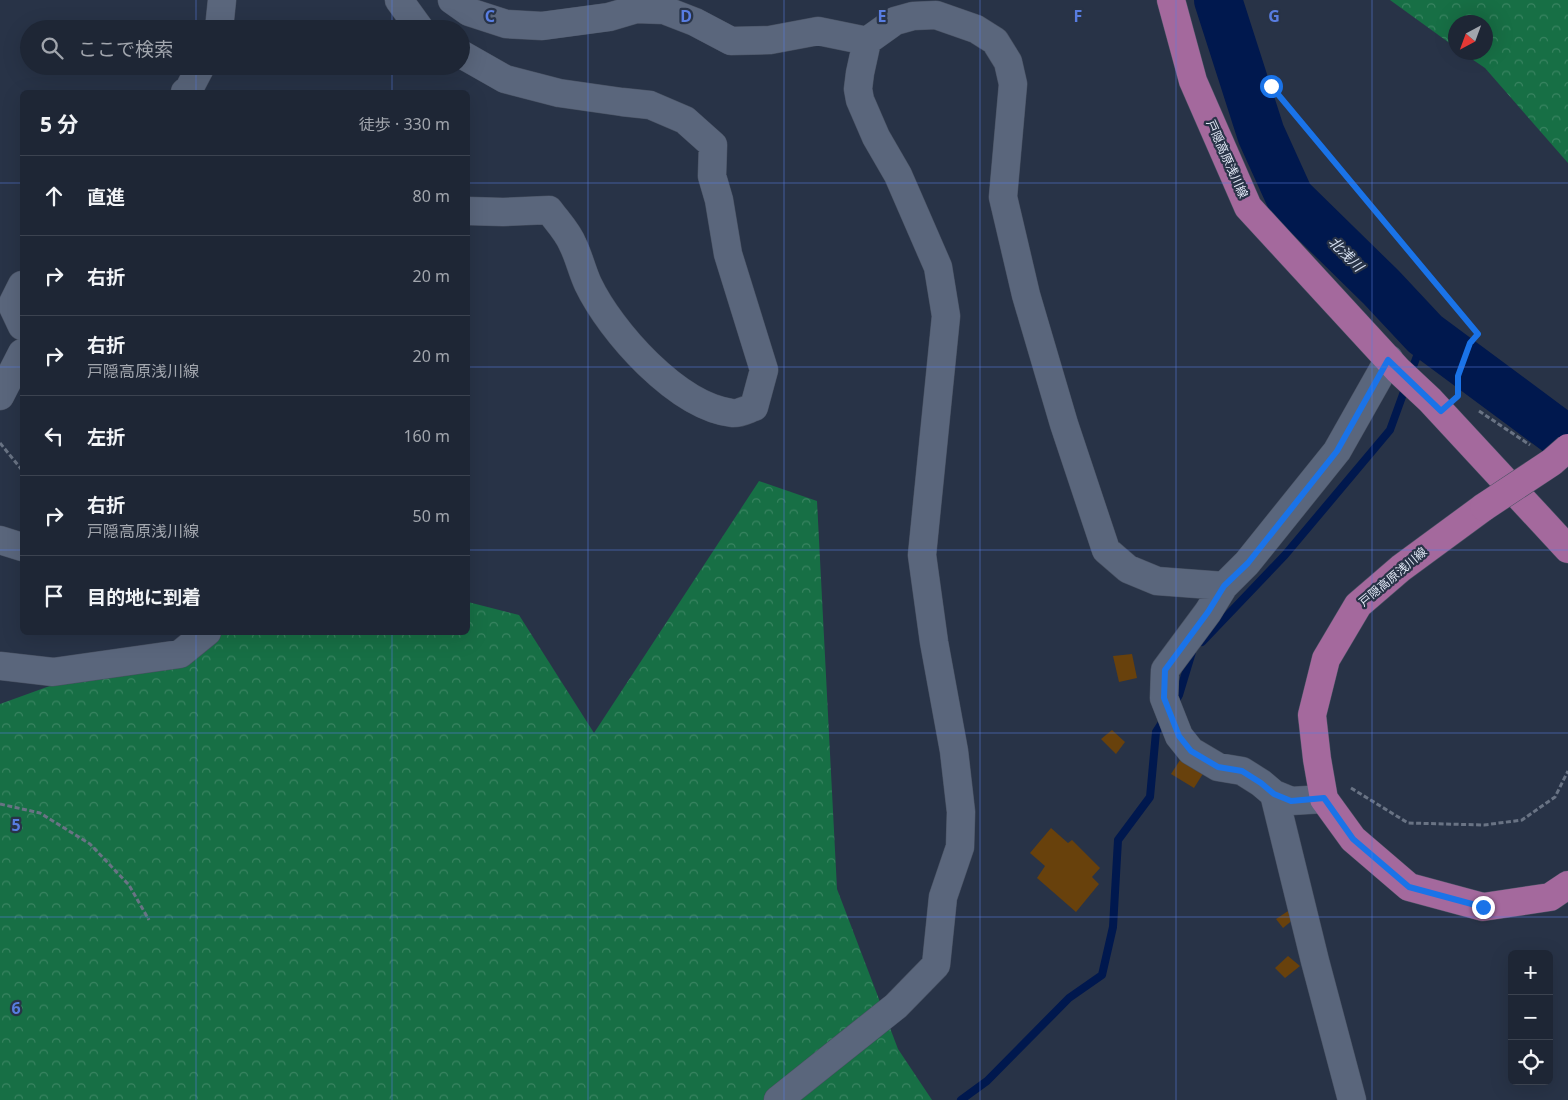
<!DOCTYPE html>
<html lang="ja">
<head>
<meta charset="utf-8">
<style>
  :root { --surface:#1e2635; --page:#2b3241; --text:#f1f3f6; --muted:#a1a5ad; --line:#3c4350 }
  body { margin:0; font-family:"Noto Sans","Noto Sans JP",sans-serif; background:var(--page); color:var(--text) }
  .controls { position:absolute; right:15px; bottom:15px; display:grid; overflow:hidden; border-radius:8px; box-shadow:0 5px 20px #0002 }
  .controls button { width:45px; height:45px; display:grid; place-items:center; padding:0; border:0; border-bottom:1px solid var(--line); background:var(--surface); color:var(--text); font:25px sans-serif }
  .compass { position:absolute; left:1448px; top:15px; width:45px; height:45px; border-radius:50%; background:var(--surface); box-shadow:0 5px 20px #0002; rotate:221deg }
  .stop { position:absolute; width:15px; height:15px; margin:-11px; border:4px solid #1a73e8; border-radius:50%; background:#fff }
  .stop.end { background:#1a73e8; border-color:#fff; box-shadow:0 1px 5px #0008 }
  .list { margin:0; padding:0; list-style:none }
  h2 { display:flex; justify-content:space-between; align-items:center; height:65px; margin:0; padding:0 20px; font-size:21px }
  h2 small { font-size:16px; font-weight:400; color:var(--muted) }
  .list li { display:grid; grid-template-columns:32px 1fr auto; gap:15px; align-items:center; box-sizing:border-box; height:80px; padding:0 20px; border-top:1px solid var(--line) }
  .list b { display:block; font-size:19px; white-space:nowrap }
  .list p { margin:0; font-size:16px; white-space:nowrap; color:var(--muted) }
  .list em { font-size:16px; font-style:normal; color:var(--muted) }
  .icon { flex:none; width:28px; height:28px; fill:none; stroke:currentColor; stroke-width:2; stroke-linecap:round; stroke-linejoin:round }
  .map { position:relative; flex:none; width:1568px; height:1100px; overflow:hidden }
  .search { position:absolute; background:var(--surface); box-shadow:0 5px 20px #0002; left:20px; top:20px; width:450px; height:55px; display:flex; align-items:center; gap:12px; box-sizing:border-box; padding:0 18px; border-radius:28px; color:var(--muted); font-size:19px }
  .panel { position:absolute; background:var(--surface); box-shadow:0 5px 20px #0002; left:20px; top:90px; width:450px; height:545px; border-radius:8px }
  .map>svg:first-child { display:block }
  .forest { fill:url(#forest-crowns) }
  .lines { fill:none; stroke-linecap:round; stroke-linejoin:round }
  .stream { stroke:#00184e; stroke-width:8 }
  .river { stroke:#00184e; stroke-width:48 }
  .building { fill:#68410c }
  .minor-casing { stroke:#485162; stroke-width:29 }
  .major-casing { stroke:#485162; stroke-width:29 }
  .path { stroke:#697384; stroke-width:3; stroke-dasharray:5 2.5; stroke-linecap:butt }
  .minor { stroke:#5a667c; stroke-width:28 }
  .major { stroke:#a4699d; stroke-width:28 }
  .major-bridge-casing { stroke:#485162; stroke-width:29; stroke-linecap:butt }
  .major-bridge { stroke:#a4699d; stroke-width:28 }
  .route { stroke:#1a73e8; stroke-width:6 }
  .grid { fill:none; stroke:#587de1; stroke-width:1; stroke-opacity:0.55 }
  .labels { text-anchor:middle; stroke-width:4.5; stroke-linejoin:round; paint-order:stroke }
  .street-label { font-size:12px; fill:#e3eaf7; stroke:#283347 }
  .water-label { font-size:14px; font-style:italic; fill:#d6e0f2; stroke:#283347 }
  .grid-label { font-size:16px; text-anchor:middle; font-weight:bold; fill:#587de1; stroke:#283347; stroke-width:4.5; stroke-linejoin:round; paint-order:stroke }
</style>
</head>
<body>
<div class="map">
<svg width="1568" height="1100" viewBox="0 0 1568 1100">
  <defs>
    <pattern id="forest-crowns" width="20" height="18" patternUnits="userSpaceOnUse" patternTransform="scale(1.25)"><rect width="20" height="18" fill="#176f45"/><path d="M2 6a3 3 0 1 1 6 0M12 15a3 3 0 1 1 6 0" fill="none" stroke="#398461"/></pattern>
  </defs>
  <rect width="100%" height="100%" fill="#283347"/>
  <path class="forest" d="M 1390,0 L 1568,0 L 1568,163 L 1485,68 L 1463,53 L 1486,52 L 1486,22 L 1456,22 L 1455,47 Z
    M 759,481 L 817,501 L 837,889 L 898,1049 L 932,1100 L 0,1100 L 0,704 L 196,633 L 468,632 L 468,602 L 519,615 L 594,733 Z"/>
  <g class="lines">
    <path class="stream" d="M 1410,375 L 1425,334
      M 1202,642 L 1285,555 L 1390,430 L 1406,386
      M 1174,704 L 1179,695 L 1192,652
      M 961,1100 L 987,1081 L 1069,998 L 1102,975 L 1113,927 L 1118,840 L 1150,797 L 1156,732 L 1165,718"/>
    <path class="river" d="M 1218,0 L 1261,134 L 1290,198 L 1381,287 L 1425,334 L 1568,440"/>
  </g>
  <path class="building" d="M 1132,654 L 1137,678 L 1119,682 L 1113,656 Z
    M 1112,730 L 1125,742 L 1116,754 L 1101,739 Z
    M 1182,757 L 1204,772 L 1194,788 L 1171,774 Z
    M 1051,828 L 1068,843 L 1072,840 L 1100,868 L 1092,877 L 1099,884 L 1076,912 L 1037,878 L 1045,866 L 1030,853 Z
    M 1288,911 L 1294,919 L 1283,928 L 1276,919 Z
    M 1288,956 L 1300,966 L 1285,978 L 1275,968 Z"/>
  <g class="lines">
    <g class="minor-casing">
      <path id="minor" d="M 399,0 L 420,29
        M 452,0 L 469,12 L 506,24 L 542,26 L 609,17 L 636,9 L 664,10 L 695,22 L 731,41 L 770,40 L 818,31 L 867,41
        M 219,29 L 222,0
        M 461,54 L 505,79 L 559,93 L 622,102 L 650,105 L 685,120 L 713,145 L 712,176 L 719,200 L 728,254 L 764,370 L 754,407 C 748,409 739,414 732,413 C 677,406 611,332 588,284 C 582,271 579,257 573,245 C 568,232 557,221 549,210 L 503,212 L 468,211
        M 185,92 L 189,89 L 201,66
        M 22,285 L 12,305 L 22,326
        M 0,396 L 22,353
        M 0,540 L 22,547
        M 1224,586 L 1208,612 L 1165,670 L 1164,698 L 1179,736 L 1191,751 L 1218,767 L 1242,771 L 1261,783 L 1274,794 L 1291,801 L 1324,799
        M 0,666 L 53,672 L 180,654 L 207,632
        M 1274,794 L 1315,961 L 1352,1100
        M 778,1100 L 896,1006 L 936,965 L 943,897 L 960,847 L 961,812 L 954,751 L 934,642 L 922,555 L 946,316 L 938,267 L 898,175 L 876,137 L 860,100 L 858,89 L 860,73 L 867,41 L 895,21 L 913,16 L 936,15 L 976,29 L 995,41 L 1008,62 L 1013,84 L 1003,197 L 1026,295 L 1064,424 L 1106,550 L 1128,569 L 1157,581 L 1224,586 L 1247,563 L 1337,451 L 1389,359"/>
    </g>
    <g class="major-casing">
      <path id="major" d="M 1171,0 L 1193,81 L 1248,207 L 1398,370 L 1430,400 L 1568,549
        M 1484,507 L 1401,568 L 1358,605 L 1326,659 L 1312,715 L 1317,759 L 1324,799 L 1353,839 L 1409,887 L 1483,907 L 1550,897 L 1568,885"/>
    </g>
    <path class="path" d="M 1271,86 L 1479,334 C 1465,349 1458,370 1458,390
      M 1479,411 L 1530,445
      M 0,443 L 22,470
      M 1351,788 L 1408,823 L 1484,825 L 1522,820 L 1555,797 L 1568,771
      M 0,804 L 40,813 L 90,844 L 129,885 L 149,920"/>
    <use href="#minor" class="minor"/>
    <use href="#major" class="major"/>
    <g class="major-bridge-casing">
      <path id="major-bridge" d="M 1484,507 L 1552,462 L 1568,448"/>
    </g>
    <use href="#major-bridge" class="major-bridge"/>
  </g>
  <g class="lines">
    <path class="route" d="M 1271,86 L 1478,334 L 1470,343 L 1458,376 L 1458,396 L 1441,411 L 1388,360 L 1337,451 L 1248,563 L 1224,586 L 1208,612 L 1165,670 L 1164,698 L 1179,736 L 1191,751 L 1218,767 L 1242,771 L 1261,783 L 1274,794 L 1291,801 L 1324,798 L 1353,839 L 1409,887 L 1483,907"/>
  </g>
  <path class="grid" d="M 196,0 L 196,29M 392,0 L 392,29M 588,0 L 588,1100M 784,0 L 784,1100M 980,0 L 980,1100M 1176,0 L 1176,1100M 1372,0 L 1372,1100M 196,66 L 196,92M 392,66 L 392,92M 0,183 L 22,183M 468,183 L 1568,183M 0,367 L 22,367M 468,367 L 1568,367M 0,550 L 22,550M 468,550 L 1568,550M 196,632 L 196,1100M 392,632 L 392,1100M 0,733 L 1568,733M 0,917 L 1568,917"/>
  <g class="labels">
    <g class="street-label">
      <text transform="translate(1227 159) rotate(66)" y="4">戸隠高原浅川線</text>
      <text transform="translate(1393 577) rotate(-40)" y="4">戸隠高原浅川線</text>
    </g>
    <g class="water-label">
      <text transform="translate(1346 254) rotate(45)" y="5">北浅川</text>
    </g>
  </g>
  <g class="grid-label">
    <text x="490" y="22">C</text>
    <text x="686" y="22">D</text>
    <text x="882" y="22">E</text>
    <text x="1078" y="22">F</text>
    <text x="1274" y="22">G</text>
    <text x="16" y="831">5</text>
    <text x="16" y="1014">6</text>
  </g>
</svg>
<div class="controls">
<button>+</button>
<button>−</button>
<button><svg class="icon" aria-label="locate" viewBox="0 0 24 24"><circle cx="12" cy="12" r="6"/><path d="M12 2v4M12 18v4M2 12h4M18 12h4"/></svg></button>
</div>
<svg class="compass" viewBox="-18 -18 36 36"><path d="M0-13l5 13h-10z" fill="#e53935"/><path d="M0 13l5-13h-10z" fill="#a1a5ad"/></svg>
<div class="stop" style="left:1271px;top:86px"></div>
<div class="stop end" style="left:1483px;top:907px"></div>
<div class="search"><svg class="icon" aria-label="search" viewBox="0 0 24 24"><circle cx="10" cy="10" r="6"/><path d="M15 15l6 6"/></svg>ここで検索</div>
<section class="panel">
<h2>5 分<small>徒歩 · 330 m</small></h2>
<ul class="list">
<li><svg class="icon" aria-label="ahead" viewBox="0 0 24 24"><path d="M12 20V5M6 11l6-6 6 6"/></svg><div><b>直進</b></div><em>80 m</em></li>
<li><svg class="icon" aria-label="right" viewBox="0 0 24 24"><path d="M7 20v-9h11M14 6l5 5-5 5"/></svg><div><b>右折</b></div><em>20 m</em></li>
<li><svg class="icon" aria-label="right" viewBox="0 0 24 24"><path d="M7 20v-9h11M14 6l5 5-5 5"/></svg><div><b>右折</b><p>戸隠高原浅川線</p></div><em>20 m</em></li>
<li><svg class="icon" aria-label="left" viewBox="0 0 24 24"><path d="M17 20v-9H6M10 6l-5 5 5 5"/></svg><div><b>左折</b></div><em>160 m</em></li>
<li><svg class="icon" aria-label="right" viewBox="0 0 24 24"><path d="M7 20v-9h11M14 6l5 5-5 5"/></svg><div><b>右折</b><p>戸隠高原浅川線</p></div><em>50 m</em></li>
<li><svg class="icon" aria-label="arrive" viewBox="0 0 24 24"><path d="M6 21V4h12l-3 4 3 4H6"/></svg><div><b>目的地に到着</b></div></li>
</ul>
</section>
</div>
</body>
</html>
